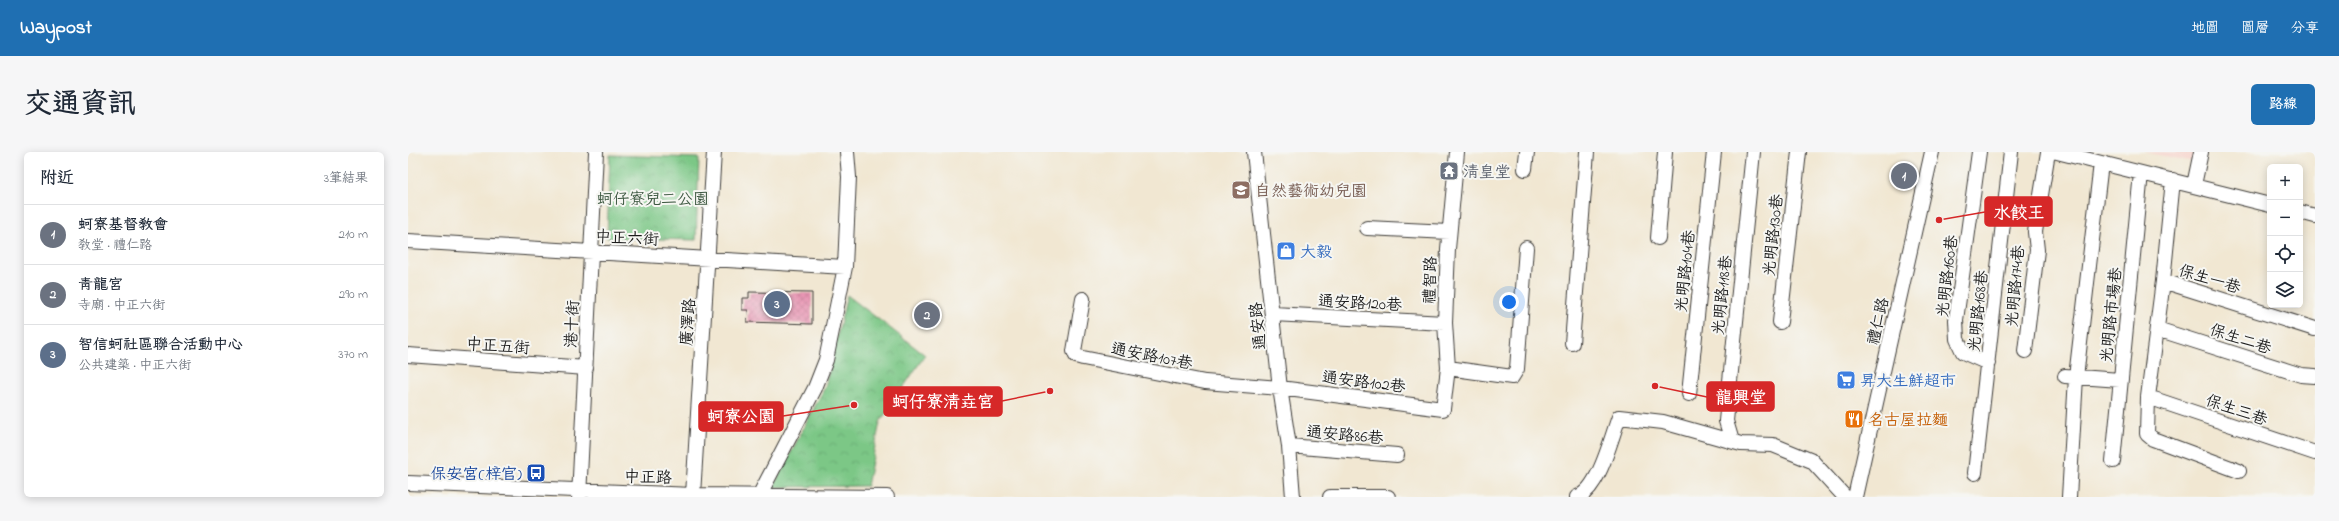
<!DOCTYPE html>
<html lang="zh-TW">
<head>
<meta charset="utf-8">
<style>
  :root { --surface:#fff; --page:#f6f6f7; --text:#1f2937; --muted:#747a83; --line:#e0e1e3; --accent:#1f6fb2 }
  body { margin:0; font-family:"Indie Flower","LXGW WenKai TC",sans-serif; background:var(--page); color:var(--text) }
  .controls { position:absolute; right:12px; top:12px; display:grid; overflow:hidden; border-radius:6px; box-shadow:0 2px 10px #0003 }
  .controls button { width:36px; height:36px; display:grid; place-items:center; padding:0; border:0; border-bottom:1px solid var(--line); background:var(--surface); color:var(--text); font:20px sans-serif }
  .you { position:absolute; left:1101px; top:150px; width:14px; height:14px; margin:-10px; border:3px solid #fff; border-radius:50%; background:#1a73e8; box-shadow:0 0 0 6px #1a73e833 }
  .badge { display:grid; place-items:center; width:26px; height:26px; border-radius:50%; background:var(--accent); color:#fff; font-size:13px; font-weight:700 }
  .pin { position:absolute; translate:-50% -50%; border:2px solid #fff; box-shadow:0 1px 4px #0006 }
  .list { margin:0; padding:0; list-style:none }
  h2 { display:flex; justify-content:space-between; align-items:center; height:52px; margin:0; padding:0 16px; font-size:17px }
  h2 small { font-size:13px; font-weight:400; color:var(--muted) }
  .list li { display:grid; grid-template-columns:26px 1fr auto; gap:12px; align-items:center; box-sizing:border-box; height:60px; padding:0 16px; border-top:1px solid var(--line) }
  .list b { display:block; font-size:15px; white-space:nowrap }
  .list p { margin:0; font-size:13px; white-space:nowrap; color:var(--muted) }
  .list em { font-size:13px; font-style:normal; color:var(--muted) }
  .icon { flex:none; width:22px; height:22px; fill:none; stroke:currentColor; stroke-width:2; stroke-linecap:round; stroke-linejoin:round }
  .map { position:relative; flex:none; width:1907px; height:345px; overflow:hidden; border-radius:6px }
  header { display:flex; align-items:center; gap:24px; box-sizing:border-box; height:56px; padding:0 20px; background:var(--accent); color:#fff }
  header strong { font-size:19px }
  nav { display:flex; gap:22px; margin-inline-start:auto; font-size:14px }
  .intro { display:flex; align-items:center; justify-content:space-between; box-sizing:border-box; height:96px; padding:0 24px }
  h1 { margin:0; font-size:28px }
  .button { padding:10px 18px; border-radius:6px; background:var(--accent); color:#fff; font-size:14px; font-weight:700 }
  main { display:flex; gap:24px; padding:0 24px }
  aside { flex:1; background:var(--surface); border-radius:6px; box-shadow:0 2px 10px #0003 }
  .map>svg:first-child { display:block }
  .built { fill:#f7d1c9 }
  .park { fill:url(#park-crowns); stroke:#4c7251 }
  .building { fill:url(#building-cross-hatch) }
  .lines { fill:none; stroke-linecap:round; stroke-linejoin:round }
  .minor-casing { stroke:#3c3a37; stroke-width:16 }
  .minor { stroke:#fff; stroke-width:14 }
  .labels { text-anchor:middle; stroke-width:4; stroke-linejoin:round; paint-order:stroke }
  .worship-label { font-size:16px; fill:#5b616d; stroke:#f6f6f2; text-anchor:start }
  .education-label { font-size:16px; fill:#785e54; stroke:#f6f6f2; text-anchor:start }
  .park-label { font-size:16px; fill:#3d5841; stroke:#f6f6f2 }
  .street-label { font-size:16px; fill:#1c1c1c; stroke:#f6f6f2 }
  .shop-label { font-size:16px; fill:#366cbe; stroke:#f6f6f2; text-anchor:start }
  .food-label { font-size:16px; fill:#c56008; stroke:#f6f6f2; text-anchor:start }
  .transit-label { font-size:16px; fill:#164399; stroke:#f6f6f2; text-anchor:end }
  .leader { fill:none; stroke:#d62828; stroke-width:1.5 }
  .callout-dot { fill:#d62828; stroke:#f6f6f2; stroke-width:1.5 }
  .callout { fill:#d62828; stroke:#d62828; stroke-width:1.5 }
  .callout-label { font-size:17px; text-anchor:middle; font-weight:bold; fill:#fff }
</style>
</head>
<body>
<header>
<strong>Waypost</strong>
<nav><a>地圖</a><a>圖層</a><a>分享</a></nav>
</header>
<div class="intro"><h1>交通資訊</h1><a class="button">路線</a></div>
<main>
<aside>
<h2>附近<small>3筆結果</small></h2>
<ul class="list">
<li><span class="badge" style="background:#6b7280">1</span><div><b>蚵寮基督教會</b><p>教堂 · 禮仁路</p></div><em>210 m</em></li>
<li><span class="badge" style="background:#6b7280">2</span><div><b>青龍宮</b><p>寺廟 · 中正六街</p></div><em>290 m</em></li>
<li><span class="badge" style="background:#5c6f8a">3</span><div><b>智信蚵社區聯合活動中心</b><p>公共建築 · 中正六街</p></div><em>370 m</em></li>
</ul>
</aside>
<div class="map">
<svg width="1907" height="345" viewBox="0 0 1907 345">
  <defs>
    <pattern id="park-crowns" width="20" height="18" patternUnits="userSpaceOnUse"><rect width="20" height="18" fill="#7bc786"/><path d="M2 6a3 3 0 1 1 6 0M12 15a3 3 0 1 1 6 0" fill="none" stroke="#6aaa73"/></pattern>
    <pattern id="building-cross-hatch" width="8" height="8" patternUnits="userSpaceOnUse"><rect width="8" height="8" fill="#e895b3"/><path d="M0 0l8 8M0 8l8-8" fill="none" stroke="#c68099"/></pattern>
  </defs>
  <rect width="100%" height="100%" fill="#f6f6f2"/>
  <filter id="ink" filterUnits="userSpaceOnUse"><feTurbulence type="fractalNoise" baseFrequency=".025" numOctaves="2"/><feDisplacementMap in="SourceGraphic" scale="8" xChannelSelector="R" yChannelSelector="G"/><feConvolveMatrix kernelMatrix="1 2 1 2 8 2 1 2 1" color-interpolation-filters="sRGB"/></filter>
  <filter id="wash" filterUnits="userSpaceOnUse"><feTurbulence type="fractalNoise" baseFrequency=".012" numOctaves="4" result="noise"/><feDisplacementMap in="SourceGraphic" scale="16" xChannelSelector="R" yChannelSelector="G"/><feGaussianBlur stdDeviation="0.9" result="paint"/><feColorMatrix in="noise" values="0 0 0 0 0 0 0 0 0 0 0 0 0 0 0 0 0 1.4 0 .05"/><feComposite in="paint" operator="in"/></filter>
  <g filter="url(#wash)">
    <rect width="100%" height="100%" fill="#f1e7d2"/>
    <path class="built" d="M 1736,0 L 1788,0 L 1786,10 Z"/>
    <path class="park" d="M 202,3 L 291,6 L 288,88 L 199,86 Z
      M 439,143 L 517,203 L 472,270 L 459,334 L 365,335 L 417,235 Z"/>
    <g id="blocks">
      <path class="building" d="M 341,140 L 404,141 L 404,172 L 339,170 L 340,158 L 334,158 L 334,146 L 341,146 Z"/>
    </g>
  </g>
  <g filter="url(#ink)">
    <use href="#blocks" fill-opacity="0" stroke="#3c3a37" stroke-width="1"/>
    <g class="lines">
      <g class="minor-casing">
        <path id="minor" d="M 846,0 L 872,236 L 881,294 L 885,345
          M 1571,0 L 1548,168 L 1549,187 L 1555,200 L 1580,211
          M 1649,0 L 1862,53
          M 1117,17 L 1119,0
          M 1765,28 L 1755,129 L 1740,245 L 1739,282 L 1745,287 L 1831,319
          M 1786,33 L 1793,0
          M 1892,60 L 1907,64
          M 959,76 L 1041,80
          M 1250,86 L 1257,0
          M 0,89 L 437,115
          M 1755,129 L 1907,177
          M 675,147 L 666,199 L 668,204 L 675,206 L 797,230 L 872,236 L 1035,257 L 1040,216 L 1037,171 L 1040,97 L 1049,0
          M 865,162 L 1037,171
          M 1372,170 L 1391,0
          M 1749,177 L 1893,223 L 1907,224
          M 1164,191 L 1179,0
          M 1617,199 L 1629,98 L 1627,80 L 1640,0
          M 0,203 L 178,216
          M 1040,216 L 1104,225 L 1109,217 L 1118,96
          M 1657,224 L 1712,228
          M 1281,242 L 1306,0
          M 1740,245 L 1907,301
          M 1324,289 L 1318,269 L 1345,0
          M 881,294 L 989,303
          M 1705,309 L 1733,21
          M 1567,321 L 1603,0
          M 0,331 L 285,343 L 479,345
          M 285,343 L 306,0
          M 351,344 L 407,236 L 418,208 L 437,115 L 441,25 L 439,0
          M 171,345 L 188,0
          M 922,345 L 980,345
          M 1169,345 C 1191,338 1203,286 1211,265 L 1255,270 L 1333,292 L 1365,293 L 1404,309 L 1437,345
          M 1447,345 L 1524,0
          M 1661,345 L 1668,225 L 1693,11"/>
      </g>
      <use href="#minor" class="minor"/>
    </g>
  </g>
  <defs>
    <g id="temple-square" transform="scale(1)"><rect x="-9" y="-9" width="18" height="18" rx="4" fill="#6b7280" stroke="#f6f6f2"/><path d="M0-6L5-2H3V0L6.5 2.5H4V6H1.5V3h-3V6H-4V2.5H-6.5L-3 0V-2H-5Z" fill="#fff"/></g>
    <g id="school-square" transform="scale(1)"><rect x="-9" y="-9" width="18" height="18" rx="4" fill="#8d6e63" stroke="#f6f6f2"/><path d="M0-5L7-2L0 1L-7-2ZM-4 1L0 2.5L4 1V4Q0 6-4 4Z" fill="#fff"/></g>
    <g id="shop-square" transform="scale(1)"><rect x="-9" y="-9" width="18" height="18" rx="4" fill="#3f7fe0" stroke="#f6f6f2"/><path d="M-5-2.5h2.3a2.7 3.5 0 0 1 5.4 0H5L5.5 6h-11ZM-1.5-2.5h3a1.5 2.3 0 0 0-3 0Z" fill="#fff"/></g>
    <g id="supermarket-square" transform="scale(1)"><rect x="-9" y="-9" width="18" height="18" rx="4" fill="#3f7fe0" stroke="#f6f6f2"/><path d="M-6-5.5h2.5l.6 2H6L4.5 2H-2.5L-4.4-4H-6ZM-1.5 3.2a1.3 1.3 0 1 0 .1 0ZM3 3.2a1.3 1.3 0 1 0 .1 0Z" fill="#fff"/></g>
    <g id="restaurant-square" transform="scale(1)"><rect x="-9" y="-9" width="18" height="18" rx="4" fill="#e8710a" stroke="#f6f6f2"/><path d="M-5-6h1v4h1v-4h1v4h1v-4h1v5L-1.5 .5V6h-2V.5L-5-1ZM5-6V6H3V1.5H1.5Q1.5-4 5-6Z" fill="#fff"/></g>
    <g id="bus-square" transform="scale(1)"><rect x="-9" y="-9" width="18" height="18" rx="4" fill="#1a4fb4" stroke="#f6f6f2"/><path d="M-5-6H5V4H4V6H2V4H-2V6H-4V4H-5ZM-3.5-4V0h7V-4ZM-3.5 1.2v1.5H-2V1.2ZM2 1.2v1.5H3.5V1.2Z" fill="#fff"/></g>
  </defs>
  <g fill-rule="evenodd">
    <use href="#temple-square" x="1041" y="19"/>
    <use href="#school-square" x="833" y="38"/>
    <use href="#shop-square" x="878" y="99"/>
    <use href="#supermarket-square" x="1438" y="228"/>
    <use href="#restaurant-square" x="1446" y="267"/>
    <use href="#bus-square" x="128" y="321"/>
  </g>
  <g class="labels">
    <g class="worship-label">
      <text x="1055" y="25">清皇堂</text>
    </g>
    <g class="education-label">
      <text x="847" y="44">自然藝術幼兒園</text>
    </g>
    <g class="park-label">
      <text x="245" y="52">蚵仔寮兒二公園</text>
    </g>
    <g class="street-label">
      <text transform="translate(1364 83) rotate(-84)" y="6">光明路130巷</text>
      <text transform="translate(219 85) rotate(3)" y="6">中正六街</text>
      <text transform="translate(1276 119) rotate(-84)" y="6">光明路104巷</text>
      <text transform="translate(1538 124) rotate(-83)" y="6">光明路160巷</text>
      <text transform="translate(1802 126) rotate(17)" y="6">保生一巷</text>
      <text transform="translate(1021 128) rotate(-88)" y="6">禮智路</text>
      <text transform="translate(1606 134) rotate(-85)" y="6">光明路174巷</text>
      <text transform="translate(1313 143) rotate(-84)" y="6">光明路118巷</text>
      <text transform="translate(952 150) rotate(3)" y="6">通安路120巷</text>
      <text transform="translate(1569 159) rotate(-84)" y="6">光明路168巷</text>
      <text transform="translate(1702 163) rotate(-84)" y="6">光明路市場巷</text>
      <text transform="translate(1469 169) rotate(-77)" y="6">禮仁路</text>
      <text transform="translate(279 170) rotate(-86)" y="6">廣澤路</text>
      <text transform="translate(163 172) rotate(-87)" y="6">港十街</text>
      <text transform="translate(849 174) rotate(-96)" y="6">通安路</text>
      <text transform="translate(1833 186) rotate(18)" y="6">保生二巷</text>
      <text transform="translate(90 193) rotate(4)" y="6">中正五街</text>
      <text transform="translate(744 203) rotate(11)" y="6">通安路107巷</text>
      <text transform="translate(956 229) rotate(7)" y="6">通安路102巷</text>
      <text transform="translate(1829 257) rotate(19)" y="6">保生三巷</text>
      <text transform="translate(937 282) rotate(5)" y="6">通安路86巷</text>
      <text transform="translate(240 324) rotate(2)" y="6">中正路</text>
    </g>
    <g class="shop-label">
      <text x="892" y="105">大毅</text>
      <text x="1452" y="234">昇大生鮮超市</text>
    </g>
    <g class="food-label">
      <text x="1460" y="273">名古屋拉麵</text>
    </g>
    <g class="transit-label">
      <text x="114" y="327">保安宮(梓官)</text>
    </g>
  </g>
  <path class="leader" d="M1531 68L1577 60M1247 234L1299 245M642 239L594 249M446 253L375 264"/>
  <g class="callout-dot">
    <circle cx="1531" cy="68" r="4"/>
    <circle cx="1247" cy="234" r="4"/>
    <circle cx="642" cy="239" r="4"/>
    <circle cx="446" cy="253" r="4"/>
  </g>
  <g class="callout">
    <rect x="1577" y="45" width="67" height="29" rx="4"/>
    <rect x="1299" y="230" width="67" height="29" rx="4"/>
    <rect x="476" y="235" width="118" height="29" rx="4"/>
    <rect x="291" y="250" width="84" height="29" rx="4"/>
  </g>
  <g class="callout-label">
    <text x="1611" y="66">水餃王</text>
    <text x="1333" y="251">龍興堂</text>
    <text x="535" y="255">蚵仔寮清垚宮</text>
    <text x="333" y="270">蚵寮公園</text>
  </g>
</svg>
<div class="controls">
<button>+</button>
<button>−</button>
<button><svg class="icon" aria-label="locate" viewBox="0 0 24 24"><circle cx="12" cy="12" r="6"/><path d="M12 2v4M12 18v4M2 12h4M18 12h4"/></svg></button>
<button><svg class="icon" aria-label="layers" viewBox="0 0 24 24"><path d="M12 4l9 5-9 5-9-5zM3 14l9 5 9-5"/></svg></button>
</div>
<div class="you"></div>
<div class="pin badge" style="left:1496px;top:24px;background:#6b7280">1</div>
<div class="pin badge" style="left:519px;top:163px;background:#6b7280">2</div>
<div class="pin badge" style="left:369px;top:152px;background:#5c6f8a">3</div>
</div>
</main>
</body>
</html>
